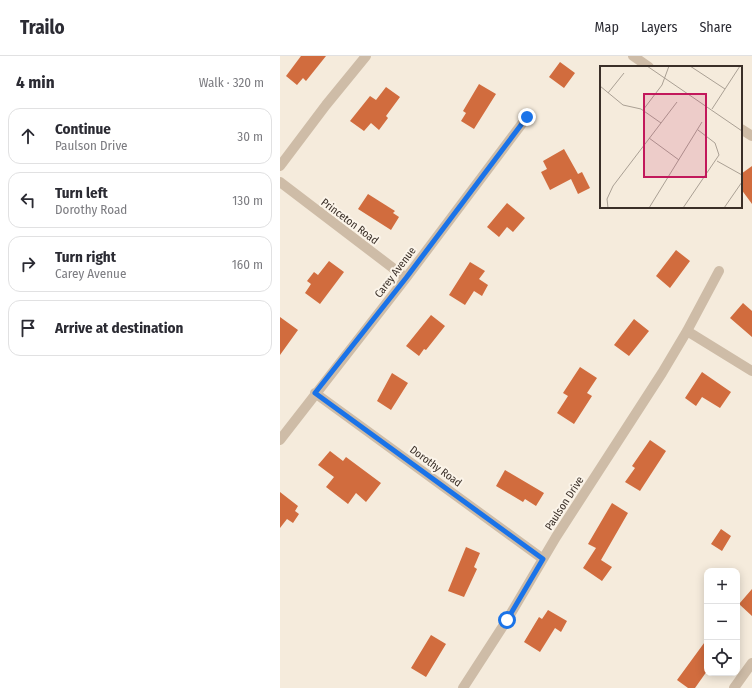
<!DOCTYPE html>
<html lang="en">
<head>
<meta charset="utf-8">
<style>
  :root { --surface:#fff; --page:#f7f7f7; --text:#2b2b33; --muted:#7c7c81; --line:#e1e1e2 }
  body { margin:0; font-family:"Fira Sans Condensed",sans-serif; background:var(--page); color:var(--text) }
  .controls { position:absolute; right:12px; bottom:12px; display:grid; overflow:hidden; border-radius:8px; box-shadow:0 2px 10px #0003 }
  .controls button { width:36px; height:36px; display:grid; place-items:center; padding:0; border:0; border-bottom:1px solid var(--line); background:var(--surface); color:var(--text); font:20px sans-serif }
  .stop { position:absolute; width:12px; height:12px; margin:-9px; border:3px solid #1a73e8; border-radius:50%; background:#fff }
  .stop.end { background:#1a73e8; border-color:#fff; box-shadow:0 1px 4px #0008 }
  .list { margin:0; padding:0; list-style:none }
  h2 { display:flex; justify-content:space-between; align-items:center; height:52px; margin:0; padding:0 16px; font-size:17px }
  h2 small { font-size:13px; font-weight:400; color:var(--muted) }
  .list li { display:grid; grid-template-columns:26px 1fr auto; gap:12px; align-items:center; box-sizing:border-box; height:56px; margin:0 8px 8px; padding:0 8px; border:1px solid var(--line); border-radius:12px }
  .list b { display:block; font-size:15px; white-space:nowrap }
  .list p { margin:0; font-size:13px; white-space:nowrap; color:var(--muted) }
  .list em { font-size:13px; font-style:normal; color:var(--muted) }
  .icon { flex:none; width:22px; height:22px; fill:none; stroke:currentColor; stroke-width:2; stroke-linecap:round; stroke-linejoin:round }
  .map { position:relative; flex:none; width:472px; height:632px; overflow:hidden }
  header { display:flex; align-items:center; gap:24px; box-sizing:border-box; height:56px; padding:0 20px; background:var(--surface); border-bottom:1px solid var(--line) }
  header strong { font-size:19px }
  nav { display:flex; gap:22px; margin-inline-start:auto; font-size:14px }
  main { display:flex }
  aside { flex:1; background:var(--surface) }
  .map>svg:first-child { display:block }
  .building { fill:#d16c3e }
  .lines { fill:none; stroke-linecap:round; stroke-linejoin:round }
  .minor { stroke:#cebca7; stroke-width:10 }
  .route { stroke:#1a73e8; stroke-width:5 }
  .labels { text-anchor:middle; stroke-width:4; stroke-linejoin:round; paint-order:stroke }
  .street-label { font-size:11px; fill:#3a2f28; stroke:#fbf4e9 }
  .inset-road { fill:none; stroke:#aaa094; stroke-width:1 }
  .view { fill:#c2185b; fill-opacity:0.15; stroke:#c2185b; stroke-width:2 }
  .inset-edge { fill:none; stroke:#3a2f28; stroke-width:2 }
</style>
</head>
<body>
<header>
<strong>Trailo</strong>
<nav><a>Map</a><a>Layers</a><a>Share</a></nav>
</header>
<main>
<aside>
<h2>4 min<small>Walk · 320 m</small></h2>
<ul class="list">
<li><svg class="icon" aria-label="ahead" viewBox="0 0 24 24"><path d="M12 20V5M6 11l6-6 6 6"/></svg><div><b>Continue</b><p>Paulson Drive</p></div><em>30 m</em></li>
<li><svg class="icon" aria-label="left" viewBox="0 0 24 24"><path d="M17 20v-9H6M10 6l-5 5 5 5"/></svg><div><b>Turn left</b><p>Dorothy Road</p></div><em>130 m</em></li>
<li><svg class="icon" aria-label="right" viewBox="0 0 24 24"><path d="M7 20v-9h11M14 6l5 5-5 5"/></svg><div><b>Turn right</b><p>Carey Avenue</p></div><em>160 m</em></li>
<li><svg class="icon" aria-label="arrive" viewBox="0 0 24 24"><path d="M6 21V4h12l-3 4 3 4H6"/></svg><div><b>Arrive at destination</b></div></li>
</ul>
</aside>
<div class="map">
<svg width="472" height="632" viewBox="0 0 472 632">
  <rect width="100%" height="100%" fill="#f5ebdc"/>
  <path class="building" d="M 21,0 L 46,0 L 26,25 L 23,22 L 17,29 L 6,20 Z
    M 280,6 L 295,17 L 284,32 L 269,21 Z
    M 199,28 L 216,38 L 194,73 L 181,65 L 186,57 L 183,55 Z
    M 106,31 L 120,41 L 106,60 L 108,62 L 99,74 L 91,67 L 84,75 L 70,65 L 90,40 L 96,44 Z
    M 284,93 L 298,118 L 302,116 L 310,132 L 298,138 L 291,123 L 270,134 L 261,116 L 267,113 L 263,105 Z
    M 472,110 L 472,148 L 461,133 L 461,118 Z
    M 88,138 L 115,155 L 113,157 L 119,161 L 111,174 L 78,153 Z
    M 227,147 L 245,162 L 233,176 L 227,171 L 219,181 L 207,171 Z
    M 396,194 L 410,205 L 390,232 L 376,220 Z
    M 49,205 L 64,216 L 40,248 L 25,237 L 31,228 L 27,225 L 34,216 L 38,219 Z
    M 190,206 L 205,215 L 199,223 L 208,229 L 202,240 L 194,235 L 185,249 L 169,239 Z
    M 463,247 L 472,255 L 472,281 L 450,262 Z
    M 151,259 L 165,270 L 146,294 L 144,293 L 139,300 L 126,290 Z
    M 0,261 L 18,274 L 0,299 Z
    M 354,263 L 369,275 L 349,300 L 334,289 Z
    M 300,311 L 317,322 L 307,337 L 312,340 L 294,368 L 277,357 L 288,340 L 283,337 Z
    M 422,316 L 451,336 L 440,352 L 422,341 L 416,350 L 405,342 Z
    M 112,317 L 128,327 L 111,354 L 97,345 Z
    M 370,384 L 386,395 L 360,435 L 345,426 L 355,412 L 352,410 Z
    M 50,395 L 63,405 L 66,401 L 101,427 L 86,446 L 76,437 L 68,448 L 46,431 L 54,421 L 38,409 Z
    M 225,414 L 264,437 L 256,450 L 245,443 L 243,446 L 216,430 Z
    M 0,436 L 18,450 L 15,455 L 19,458 L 13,467 L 7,463 L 0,472 Z
    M 332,447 L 348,457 L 321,504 L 332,511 L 322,525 L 303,512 L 316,492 L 308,488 Z
    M 441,473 L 451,480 L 442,495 L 431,488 Z
    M 186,491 L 200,497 L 194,511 L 197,513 L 184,541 L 168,535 Z
    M 472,533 L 472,560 L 459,548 Z
    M 268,554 L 287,565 L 281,576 L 275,572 L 260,596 L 244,586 L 259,561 L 262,563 Z
    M 151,579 L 166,588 L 146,621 L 131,612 Z
    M 427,583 L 427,615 L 415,632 L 408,632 L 397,624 Z"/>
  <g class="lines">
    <path class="minor" d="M 353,0 L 369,11
      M 461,73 L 472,80
      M 0,110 L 46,49 L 86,0
      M 0,126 L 126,222
      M 407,275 L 472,315
      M 35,337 L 263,503
      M 0,384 L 126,222 L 247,61
      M 183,632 L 227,564 L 276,481 L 382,317 L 407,275 L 439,215
      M 454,632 L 472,607"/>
  </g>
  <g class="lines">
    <path class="route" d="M 227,564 L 263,503 L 35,337 L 126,222 L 247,61"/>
  </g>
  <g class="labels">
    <g class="street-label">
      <text transform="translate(70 165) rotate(37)" y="4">Princeton Road</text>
      <text transform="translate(115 216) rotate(-53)" y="4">Carey Avenue</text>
      <text transform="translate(156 410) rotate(36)" y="4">Dorothy Road</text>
      <text transform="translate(284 447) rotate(-57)" y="4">Paulson Drive</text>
    </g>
  </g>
  <g transform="translate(320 10)">
    <rect width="142" height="142" fill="#f5ebdc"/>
    <path class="inset-road" d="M 47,0 L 142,65M 90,0 L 125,23M 0,20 L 23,39 L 41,43 L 61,57M 8,27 L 24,7M 112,43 L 140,0M 43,44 L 62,19 L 69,0M 0,66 L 0,80M 49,72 L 79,94M 117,95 L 142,109M 8,142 L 7,133 L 13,120 L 77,36M 49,142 L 102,56M 83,142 L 119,89 L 115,77 L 98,64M 124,142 L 142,116"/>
    <path class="view" d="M 44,28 L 106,28 L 106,111 L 44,111 Z"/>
    <rect width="142" height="142" class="inset-edge"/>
  </g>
</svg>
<div class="controls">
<button>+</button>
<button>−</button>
<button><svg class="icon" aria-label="locate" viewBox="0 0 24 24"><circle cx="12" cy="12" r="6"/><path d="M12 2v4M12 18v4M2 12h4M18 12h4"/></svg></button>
</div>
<div class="stop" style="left:227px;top:564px"></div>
<div class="stop end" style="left:247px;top:61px"></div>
</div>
</main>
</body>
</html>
